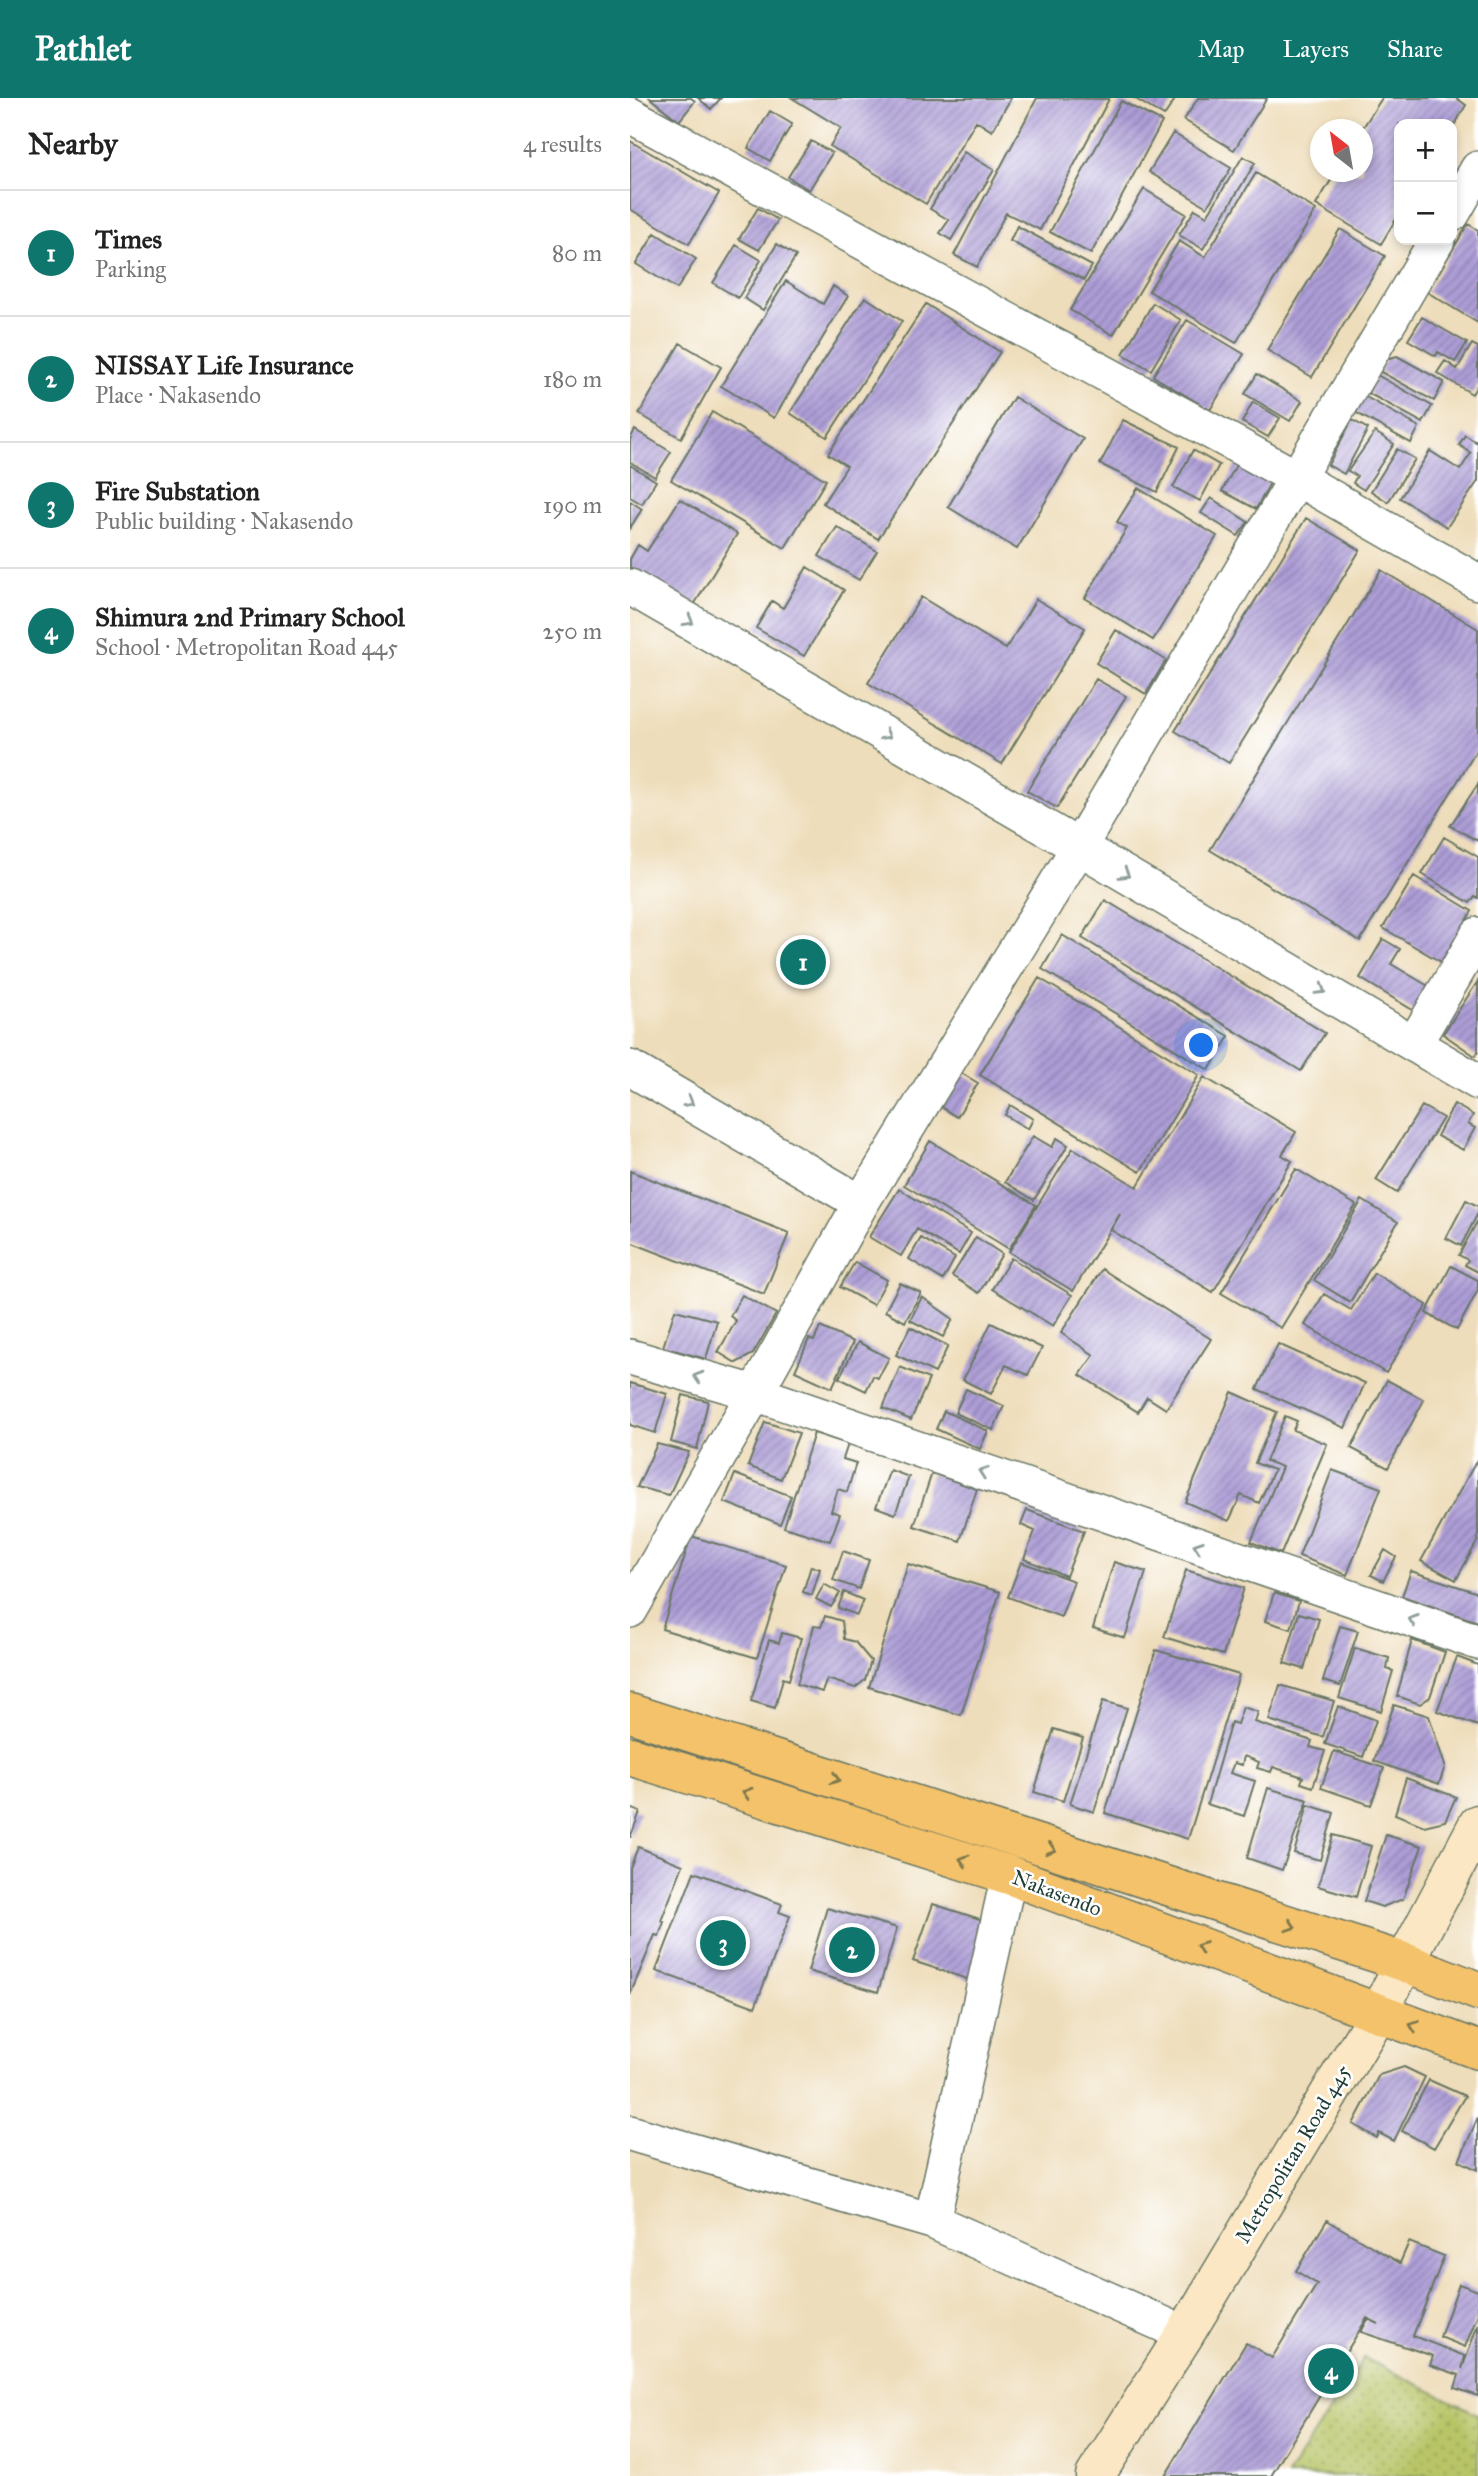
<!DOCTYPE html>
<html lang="en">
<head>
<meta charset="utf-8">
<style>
  :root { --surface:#fff; --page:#f6f6f6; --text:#222; --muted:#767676; --line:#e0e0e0; --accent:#0f766e }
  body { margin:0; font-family:"IM FELL Great Primer",serif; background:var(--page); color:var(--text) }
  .controls { position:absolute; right:21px; top:21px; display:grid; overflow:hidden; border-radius:14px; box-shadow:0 4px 10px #0003 }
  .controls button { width:63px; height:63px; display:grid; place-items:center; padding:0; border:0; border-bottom:2px solid var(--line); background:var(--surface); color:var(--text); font:35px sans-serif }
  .compass { position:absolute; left:680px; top:21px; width:63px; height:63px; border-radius:50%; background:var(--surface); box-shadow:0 4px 10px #0003; rotate:329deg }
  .you { position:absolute; left:572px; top:948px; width:24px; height:24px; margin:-18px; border:5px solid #fff; border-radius:50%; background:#1a73e8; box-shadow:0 0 0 10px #1a73e833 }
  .badge { display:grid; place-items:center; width:46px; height:46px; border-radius:50%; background:var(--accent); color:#fff; font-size:23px; font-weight:700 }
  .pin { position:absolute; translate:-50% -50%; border:4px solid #fff; box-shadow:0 2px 7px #0006 }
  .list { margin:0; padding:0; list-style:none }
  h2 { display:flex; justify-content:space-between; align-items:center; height:91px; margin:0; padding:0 28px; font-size:30px }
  h2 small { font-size:23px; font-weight:400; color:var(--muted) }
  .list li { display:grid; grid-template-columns:46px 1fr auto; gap:21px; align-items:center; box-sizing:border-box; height:126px; padding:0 28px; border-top:2px solid var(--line) }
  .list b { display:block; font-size:26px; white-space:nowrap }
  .list p { margin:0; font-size:23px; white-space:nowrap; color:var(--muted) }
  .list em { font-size:23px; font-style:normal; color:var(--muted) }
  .map { position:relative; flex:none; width:848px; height:2378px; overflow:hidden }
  header { display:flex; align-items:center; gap:42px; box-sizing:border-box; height:98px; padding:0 35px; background:var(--accent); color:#fff }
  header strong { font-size:33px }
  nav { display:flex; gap:38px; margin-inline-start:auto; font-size:24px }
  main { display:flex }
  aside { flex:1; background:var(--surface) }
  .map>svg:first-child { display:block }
  .park { fill:url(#park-dots); stroke:#6c804d; stroke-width:2 }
  .building { fill:url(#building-hatch) }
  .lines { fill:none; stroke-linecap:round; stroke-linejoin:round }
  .minor-casing { stroke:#677563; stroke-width:38 }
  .secondary-casing { stroke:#677563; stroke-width:41 }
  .trunk-casing { stroke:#677563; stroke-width:41 }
  .minor { stroke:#fff; stroke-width:35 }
  .secondary { stroke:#fbe7c3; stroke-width:38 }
  .trunk { stroke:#f4c26a; stroke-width:38 }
  .oneway { stroke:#8f9e9a }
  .oneway2 { stroke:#7f794c }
  .labels { text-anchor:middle; stroke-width:5; stroke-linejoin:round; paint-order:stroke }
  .street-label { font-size:21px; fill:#1f3d34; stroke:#fff }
</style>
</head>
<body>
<header>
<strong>Pathlet</strong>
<nav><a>Map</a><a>Layers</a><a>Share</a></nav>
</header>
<main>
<aside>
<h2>Nearby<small>4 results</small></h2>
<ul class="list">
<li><span class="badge">1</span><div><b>Times</b><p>Parking</p></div><em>80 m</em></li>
<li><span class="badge">2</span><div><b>NISSAY Life Insurance</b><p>Place · Nakasendo</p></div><em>180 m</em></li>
<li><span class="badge">3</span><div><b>Fire Substation</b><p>Public building · Nakasendo</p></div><em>190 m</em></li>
<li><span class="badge">4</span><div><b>Shimura 2nd Primary School</b><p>School · Metropolitan Road 445</p></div><em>250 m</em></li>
</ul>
</aside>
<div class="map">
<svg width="848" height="2378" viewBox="0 0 848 2378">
  <defs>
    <pattern id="park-dots" width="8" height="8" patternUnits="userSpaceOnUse" patternTransform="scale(1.75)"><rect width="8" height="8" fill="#b8c466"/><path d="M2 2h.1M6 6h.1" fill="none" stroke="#95a055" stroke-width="1.8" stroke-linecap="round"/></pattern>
    <pattern id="building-hatch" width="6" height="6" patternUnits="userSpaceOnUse" patternTransform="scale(1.75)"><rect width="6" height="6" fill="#ad9dd7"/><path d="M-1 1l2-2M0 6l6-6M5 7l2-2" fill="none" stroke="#8c81af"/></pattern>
  </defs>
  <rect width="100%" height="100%" fill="#fff"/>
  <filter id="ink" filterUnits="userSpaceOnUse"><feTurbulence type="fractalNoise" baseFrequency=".0143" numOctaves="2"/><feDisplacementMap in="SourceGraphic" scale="14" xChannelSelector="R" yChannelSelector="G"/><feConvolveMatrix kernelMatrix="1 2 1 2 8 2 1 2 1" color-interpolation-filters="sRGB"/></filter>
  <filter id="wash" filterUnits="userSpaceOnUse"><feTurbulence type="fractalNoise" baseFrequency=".00686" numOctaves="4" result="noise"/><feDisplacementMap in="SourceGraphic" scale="28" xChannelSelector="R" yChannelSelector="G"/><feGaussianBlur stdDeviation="1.57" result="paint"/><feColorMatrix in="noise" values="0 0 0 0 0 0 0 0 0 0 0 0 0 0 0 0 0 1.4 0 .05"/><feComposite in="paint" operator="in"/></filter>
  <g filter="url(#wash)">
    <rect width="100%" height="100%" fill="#eeddba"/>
    <path class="park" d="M 734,2260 L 848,2316 L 848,2378 L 657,2378 Z"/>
    <g id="blocks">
      <path class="building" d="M 20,0 L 61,0 L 65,3 L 49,23 Z
        M 68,0 L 91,0 L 81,11 Z
        M 162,0 L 381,0 L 362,33 L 346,23 L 296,106 L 200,48 L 211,30 Z
        M 407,0 L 479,1 L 410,132 L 376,115 L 347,169 L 324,157 Z
        M 504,0 L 546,0 L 534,18 Z
        M 568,0 L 637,0 L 604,52 L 554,22 Z
        M 752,0 L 826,0 L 836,7 L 822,31 L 822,26 L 769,26 L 769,116 L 751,146 L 686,107 L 706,74 L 732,74 L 732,31 Z
        M 491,3 L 532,24 L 461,156 L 420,134 Z
        M 140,13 L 162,26 L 140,63 L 118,50 Z
        M 543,35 L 601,70 L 577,109 L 519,74 Z
        M 0,43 L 89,95 L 59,146 L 0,111 Z
        M 181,43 L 202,55 L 179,92 L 158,79 Z
        M 334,54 L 364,72 L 321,142 L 310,135 L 319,122 L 300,111 Z
        M 613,58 L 625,65 L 573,151 L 549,137 L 565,111 L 577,118 Z
        M 626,75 L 686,112 L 606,245 L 519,193 L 549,143 L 575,159 Z
        M 514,91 L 556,116 L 483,237 L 440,212 Z
        M 128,110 L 148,122 L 129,152 L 109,141 Z
        M 838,126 L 848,132 L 848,225 L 797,194 Z
        M 387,128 L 462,168 L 454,182 L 380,143 Z
        M 710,131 L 755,158 L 682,279 L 637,252 Z
        M 25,135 L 66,161 L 47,191 L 6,166 Z
        M 147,146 L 166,158 L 133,212 L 114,200 Z
        M 106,147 L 131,162 L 108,200 L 83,185 Z
        M 156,183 L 193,206 L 203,188 L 218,198 L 144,320 L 91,288 Z
        M 235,199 L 272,223 L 197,339 L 160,315 Z
        M 523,205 L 551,222 L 521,272 L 493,256 Z
        M 296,206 L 370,254 L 248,441 L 193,405 L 217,368 L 198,356 Z
        M 792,219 L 837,245 L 825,264 L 808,254 L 806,258 L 778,242 Z
        M 557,222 L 614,256 L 580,312 L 523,278 Z
        M 50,245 L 91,269 L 51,340 L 9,316 Z
        M 842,246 L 848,249 L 848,286 L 842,296 L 807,275 L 815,263 L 827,271 Z
        M 767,258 L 814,284 L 804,303 L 749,273 L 756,261 Z
        M 627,276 L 672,303 L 660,323 L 615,296 Z
        M 747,277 L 802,308 L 793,325 L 738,295 Z
        M 734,298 L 789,329 L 781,345 L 725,314 Z
        M 384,299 L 453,341 L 387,451 L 318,409 Z
        M 623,304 L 650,320 L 638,339 L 612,324 Z
        M 82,314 L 196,382 L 155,450 L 41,382 Z
        M 493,322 L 549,349 L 527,394 L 470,366 Z
        M 722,322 L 738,331 L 714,376 L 698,367 Z
        M 5,332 L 41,354 L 25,379 L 0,364 L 0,341 Z
        M 745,334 L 764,346 L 734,392 L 723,385 L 727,378 L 718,373 Z
        M 835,337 L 846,344 L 848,340 L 848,383 L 817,429 L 770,400 L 800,353 L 830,372 L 841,355 L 829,347 Z
        M 767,351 L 785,361 L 758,404 L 741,393 Z
        M 563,352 L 589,367 L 570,403 L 543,389 Z
        M 0,367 L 26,383 L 12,406 L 0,399 Z
        M 606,367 L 640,385 L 626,411 L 592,393 Z
        M 508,390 L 587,438 L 523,542 L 455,500 L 497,430 L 487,424 Z
        M 581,400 L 618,424 L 608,438 L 571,415 Z
        M 50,401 L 107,436 L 64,507 L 0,469 L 0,461 L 8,447 L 17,453 Z
        M 0,403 L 12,411 L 0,430 Z
        M 676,420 L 730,452 L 599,665 L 545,633 Z
        M 207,429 L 247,453 L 229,482 L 189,458 Z
        M 177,469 L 214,492 L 174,558 L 126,530 L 142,503 L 153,510 Z
        M 751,472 L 848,531 L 848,650 L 730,843 L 580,752 Z
        M 291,499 L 376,551 L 406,501 L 455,530 L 372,666 L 238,585 Z
        M 486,532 L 536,562 L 516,596 L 466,565 Z
        M 466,581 L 496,598 L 427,710 L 397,693 Z
        M 848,686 L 848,743 L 820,728 Z
        M 814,739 L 848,759 L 848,800 L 845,798 L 840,805 L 792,776 Z
        M 784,778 L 842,813 L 811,864 L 753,830 Z
        M 475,802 L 695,935 L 671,973 L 452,840 Z
        M 432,837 L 599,938 L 579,972 L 412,871 Z
        M 753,841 L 770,851 L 761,866 L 800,889 L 786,914 L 730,880 Z
        M 409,880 L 569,977 L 510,1074 L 350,977 Z
        M 848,883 L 848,954 L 845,958 L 813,936 Z
        M 331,975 L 348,985 L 327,1019 L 311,1009 Z
        M 574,979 L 666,1034 L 652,1057 L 662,1063 L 583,1194 L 481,1132 L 490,1116 L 443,1193 L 379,1154 L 443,1050 L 507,1089 Z
        M 824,1006 L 843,1017 L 838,1026 L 845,1030 L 833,1052 L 807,1038 Z
        M 380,1007 L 403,1021 L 398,1031 L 375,1017 Z
        M 792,1008 L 813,1020 L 767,1095 L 746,1082 Z
        M 403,1038 L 422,1049 L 427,1040 L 438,1047 L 404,1102 L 375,1084 Z
        M 300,1043 L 406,1107 L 379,1151 L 274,1087 Z
        M 666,1071 L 726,1107 L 651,1230 L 591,1195 Z
        M 0,1073 L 159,1135 L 134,1196 L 0,1144 Z
        M 269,1091 L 341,1135 L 329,1156 L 287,1131 L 271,1158 L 239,1139 Z
        M 732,1102 L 768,1124 L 720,1204 L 684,1182 Z
        M 836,1102 L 848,1108 L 848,1115 L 831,1148 L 816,1140 Z
        M 848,1122 L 848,1174 L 835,1167 L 838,1162 L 829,1157 Z
        M 346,1139 L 372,1156 L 349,1195 L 322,1178 Z
        M 291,1140 L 325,1160 L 313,1182 L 279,1161 Z
        M 381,1160 L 442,1197 L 423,1228 L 362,1191 Z
        M 225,1164 L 257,1182 L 243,1207 L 210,1189 Z
        M 821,1168 L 848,1182 L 848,1192 L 827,1232 L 796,1215 Z
        M 472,1171 L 581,1241 L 536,1311 L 517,1299 L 508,1314 L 450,1277 L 464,1257 L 431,1235 Z
        M 744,1175 L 797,1207 L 756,1275 L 675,1227 L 694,1196 L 721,1212 Z
        M 270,1185 L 291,1195 L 275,1224 L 255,1213 Z
        M 112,1197 L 146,1216 L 123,1256 L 106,1265 L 88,1254 L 106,1223 L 100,1218 Z
        M 292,1199 L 323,1221 L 313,1239 L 280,1222 Z
        M 45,1212 L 87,1223 L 76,1261 L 33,1249 Z
        M 361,1225 L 412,1250 L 398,1277 L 376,1267 L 361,1296 L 333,1282 Z
        M 190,1229 L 223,1244 L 202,1290 L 165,1273 L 179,1241 L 184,1243 Z
        M 280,1229 L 318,1248 L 305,1275 L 266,1257 Z
        M 228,1244 L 259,1260 L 248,1280 L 243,1278 L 236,1293 L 209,1280 Z
        M 648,1246 L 735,1285 L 715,1330 L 627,1291 Z
        M 270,1269 L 299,1281 L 281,1322 L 253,1310 Z
        M 757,1282 L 794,1302 L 758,1370 L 721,1350 Z
        M 0,1285 L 37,1296 L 25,1335 L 0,1327 Z
        M 336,1291 L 374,1308 L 363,1332 L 325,1315 Z
        M 602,1294 L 647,1314 L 625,1365 L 644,1372 L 629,1405 L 611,1397 L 599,1423 L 555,1404 Z
        M 53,1297 L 78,1303 L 67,1351 L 41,1344 Z
        M 314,1313 L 358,1333 L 350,1351 L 306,1331 Z
        M 655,1318 L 667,1323 L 663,1332 L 697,1346 L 651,1456 L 621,1444 L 652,1369 L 636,1363 Z
        M 135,1324 L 169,1335 L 151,1381 L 118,1368 Z
        M 184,1335 L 218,1346 L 213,1361 L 226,1365 L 217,1394 L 208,1391 L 201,1413 L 210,1416 L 200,1443 L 154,1429 Z
        M 27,1346 L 59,1354 L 39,1397 L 7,1389 Z
        M 848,1360 L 848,1442 L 826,1482 L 791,1463 Z
        M 260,1372 L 279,1379 L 265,1416 L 246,1409 Z
        M 702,1372 L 751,1390 L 717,1477 L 669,1458 Z
        M 302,1375 L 347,1391 L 330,1443 L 284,1428 Z
        M 105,1376 L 161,1398 L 150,1426 L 94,1404 Z
        M 397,1412 L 454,1433 L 436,1478 L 394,1461 L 405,1433 L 391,1427 Z
        M 61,1438 L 156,1467 L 127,1560 L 32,1531 Z
        M 755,1452 L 766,1459 L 753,1483 L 741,1477 Z
        M 213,1453 L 239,1462 L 229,1491 L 203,1482 Z
        M 391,1464 L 444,1483 L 431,1519 L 378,1499 Z
        M 484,1464 L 516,1474 L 495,1540 L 463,1530 Z
        M 278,1466 L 370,1494 L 331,1617 L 239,1589 Z
        M 181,1468 L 190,1471 L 182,1497 L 173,1494 Z
        M 556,1472 L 614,1490 L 593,1557 L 534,1539 Z
        M 781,1473 L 848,1495 L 848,1524 L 772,1498 Z
        M 194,1486 L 210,1495 L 201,1509 L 186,1501 Z
        M 214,1494 L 233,1502 L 227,1517 L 208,1510 Z
        M 644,1495 L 669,1503 L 661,1531 L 635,1523 Z
        M 669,1515 L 689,1521 L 674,1571 L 654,1565 Z
        M 195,1518 L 212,1523 L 214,1541 L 225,1544 L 241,1563 L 235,1582 L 225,1590 L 197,1581 L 192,1594 L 167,1586 L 184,1528 L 191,1529 Z
        M 710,1528 L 728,1533 L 710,1588 L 693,1583 Z
        M 152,1535 L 171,1540 L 159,1582 L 153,1580 L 145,1610 L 121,1603 L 139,1542 L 149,1545 Z
        M 782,1542 L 815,1554 L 800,1599 L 790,1606 L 767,1598 Z
        M 725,1550 L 759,1560 L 757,1571 L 763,1573 L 751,1613 L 709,1600 Z
        M 526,1552 L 609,1577 L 558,1741 L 475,1715 Z
        M 827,1559 L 848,1567 L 848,1628 L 807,1613 Z
        M 650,1587 L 704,1603 L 693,1639 L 639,1622 Z
        M 473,1603 L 497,1610 L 464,1714 L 440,1706 Z
        M 764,1607 L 799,1618 L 815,1668 L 809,1686 L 744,1663 Z
        M 708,1608 L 746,1622 L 733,1659 L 695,1646 Z
        M 613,1609 L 628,1614 L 625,1624 L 682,1643 L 680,1649 L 695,1653 L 683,1689 L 671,1685 L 673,1679 L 643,1669 L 641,1674 L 627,1670 L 629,1664 L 614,1658 L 612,1667 L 604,1665 L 600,1675 L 625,1683 L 614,1718 L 577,1706 L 601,1624 L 607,1626 Z
        M 424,1631 L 453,1640 L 433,1703 L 404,1694 Z
        M 704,1653 L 754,1670 L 741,1707 L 691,1690 Z
        M 776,1680 L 826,1699 L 815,1723 L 794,1728 L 765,1716 Z
        M 638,1690 L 678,1702 L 652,1772 L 617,1760 Z
        M 678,1707 L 704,1715 L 690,1762 L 664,1755 Z
        M 0,1710 L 10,1714 L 0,1740 Z
        M 703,1737 L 741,1748 L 726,1799 L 688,1788 Z
        M 756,1737 L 792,1748 L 773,1801 L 752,1809 L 734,1803 Z
        M 8,1749 L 53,1767 L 31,1823 L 34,1824 L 29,1838 L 25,1837 L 0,1897 L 0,1770 Z
        M 64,1774 L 152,1806 L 149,1814 L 160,1818 L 125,1909 L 26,1873 Z
        M 303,1806 L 362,1825 L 343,1883 L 283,1863 Z
        M 197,1810 L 267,1830 L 248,1894 L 178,1873 Z
        M 774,1969 L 795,1979 L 764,2043 L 749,2035 L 747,2040 L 723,2026 L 749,1977 Z
        M 799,1982 L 835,1998 L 804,2050 L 772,2033 Z
        M 848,2019 L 848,2072 L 829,2063 Z
        M 697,2122 L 770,2165 L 779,2144 L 814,2158 L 783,2238 L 835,2258 L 832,2271 L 848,2226 L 848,2298 L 825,2290 L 829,2277 L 800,2267 L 803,2258 L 731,2234 L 738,2221 L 749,2226 L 737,2220 L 641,2378 L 535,2378 L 616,2245 L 642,2260 L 687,2186 L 666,2173 Z
        M 829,2186 L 848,2193 L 848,2216 L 835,2249 L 810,2239 Z"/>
    </g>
  </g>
  <g filter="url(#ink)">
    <use href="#blocks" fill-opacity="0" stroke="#677563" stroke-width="2"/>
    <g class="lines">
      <g class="minor-casing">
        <path id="minor" d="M 0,17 L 667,380 L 848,484
          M 822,116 L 848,71
          M 0,489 L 449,749 L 848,984
          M 784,946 L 848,837
          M 0,970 L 231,1105
          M 0,1259 L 125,1295 L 848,1544
          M 0,1512 L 125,1295 L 231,1105 L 449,749 L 807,142
          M 0,2035 L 302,2123 L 555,2236
          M 302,2123 L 379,1777"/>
      </g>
      <g class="secondary-casing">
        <path id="secondary" d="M 465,2378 L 555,2236 L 748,1915 L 848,1726"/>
      </g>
      <g class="trunk-casing">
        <path id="trunk" d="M 0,1615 L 774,1864 L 848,1893
          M 0,1658 L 379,1777 L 848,1952"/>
      </g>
      <use href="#minor" class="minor"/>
      <use href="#secondary" class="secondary"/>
      <use href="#trunk" class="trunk"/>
    </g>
    <defs><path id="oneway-chevron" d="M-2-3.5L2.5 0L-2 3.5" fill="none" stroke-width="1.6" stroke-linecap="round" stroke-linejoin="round" transform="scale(1.75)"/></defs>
    <g class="oneway">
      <use href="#oneway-chevron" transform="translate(59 523) rotate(30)"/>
      <use href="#oneway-chevron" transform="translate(256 637) rotate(30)"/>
      <use href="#oneway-chevron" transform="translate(495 776) rotate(31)"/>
      <use href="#oneway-chevron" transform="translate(691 892) rotate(31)"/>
      <use href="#oneway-chevron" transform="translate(59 1004) rotate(30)"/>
      <use href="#oneway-chevron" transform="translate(68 1279) rotate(-164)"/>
      <use href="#oneway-chevron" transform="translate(353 1374) rotate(-161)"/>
      <use href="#oneway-chevron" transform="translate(568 1448) rotate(-161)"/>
      <use href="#oneway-chevron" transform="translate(783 1522) rotate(-161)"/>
    </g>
    <g class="oneway2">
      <use href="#oneway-chevron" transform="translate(205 1681) rotate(18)"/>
      <use href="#oneway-chevron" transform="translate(117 1695) rotate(-163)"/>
      <use href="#oneway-chevron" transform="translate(421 1751) rotate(18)"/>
      <use href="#oneway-chevron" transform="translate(334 1762) rotate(-163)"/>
      <use href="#oneway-chevron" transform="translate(661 1828) rotate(18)"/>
      <use href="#oneway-chevron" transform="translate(571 1849) rotate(-160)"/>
      <use href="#oneway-chevron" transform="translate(784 1928) rotate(-160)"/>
    </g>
  </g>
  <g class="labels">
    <g class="street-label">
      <text transform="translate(427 1795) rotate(21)" y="7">Nakasendo</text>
      <text transform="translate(663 2056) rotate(-59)" y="7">Metropolitan Road 445</text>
    </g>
  </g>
</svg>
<div class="controls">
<button>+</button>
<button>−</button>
</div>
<svg class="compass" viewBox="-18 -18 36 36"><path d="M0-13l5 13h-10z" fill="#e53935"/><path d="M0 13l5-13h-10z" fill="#767676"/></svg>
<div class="you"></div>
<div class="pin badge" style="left:173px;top:864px">1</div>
<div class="pin badge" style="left:222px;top:1852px">2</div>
<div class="pin badge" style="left:93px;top:1845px">3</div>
<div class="pin badge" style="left:701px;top:2273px">4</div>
</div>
</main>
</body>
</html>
